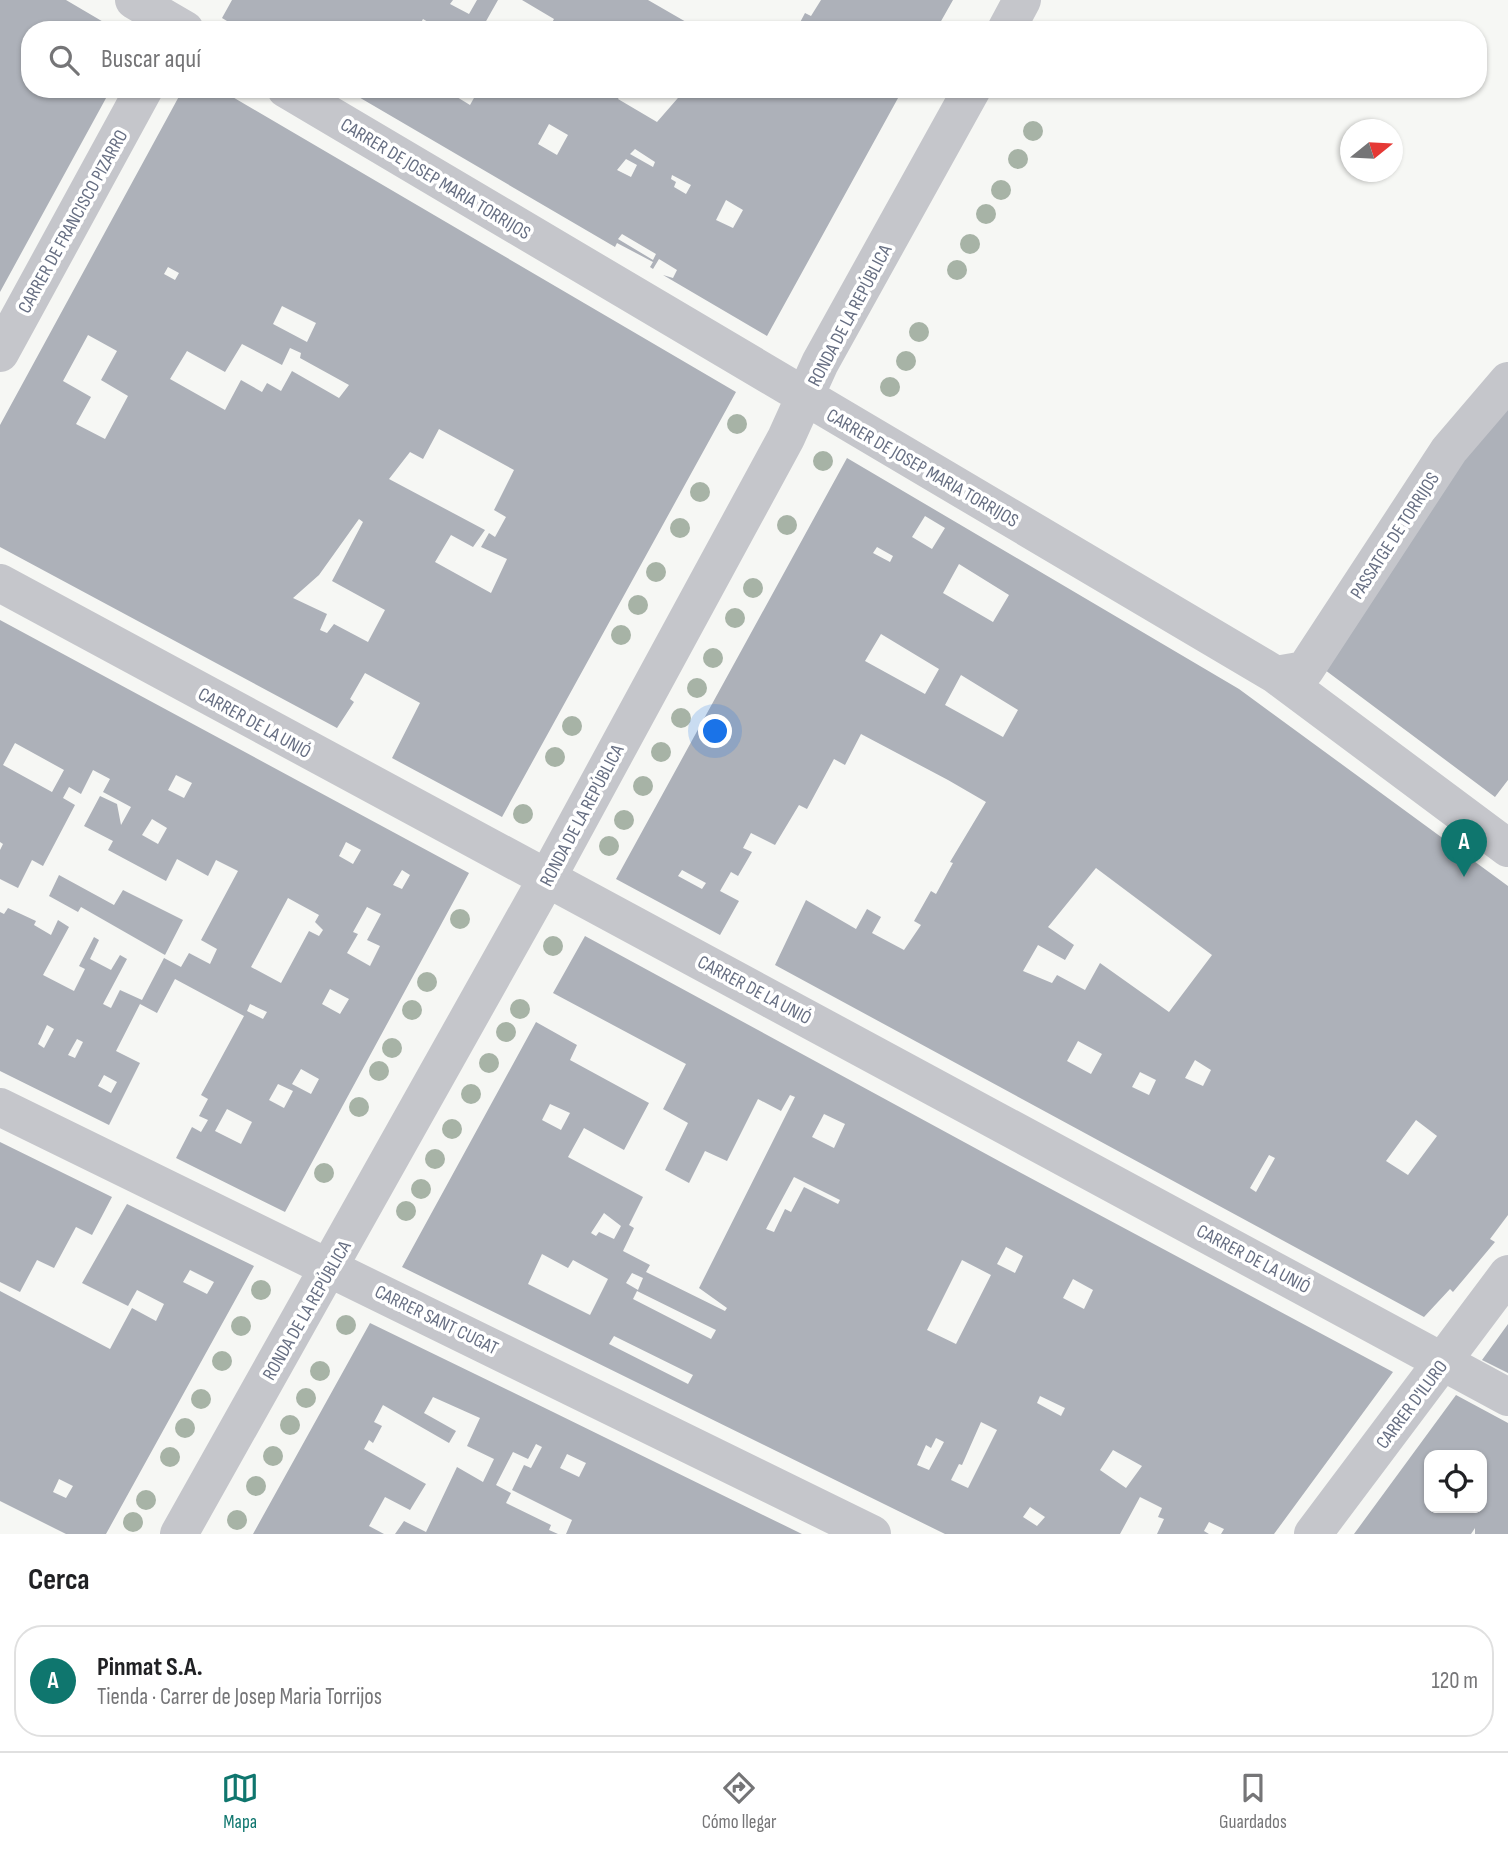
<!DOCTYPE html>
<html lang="es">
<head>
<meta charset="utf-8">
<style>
  :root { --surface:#fff; --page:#f6f6f6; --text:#202124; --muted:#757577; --line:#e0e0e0; --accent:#0f766e }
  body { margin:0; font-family:"Sofia Sans Condensed",sans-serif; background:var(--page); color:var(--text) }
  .controls { position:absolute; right:21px; bottom:21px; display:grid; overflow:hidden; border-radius:14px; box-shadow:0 2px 5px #0004 }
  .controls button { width:63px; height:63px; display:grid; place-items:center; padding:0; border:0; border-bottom:2px solid var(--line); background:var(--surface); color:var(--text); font:35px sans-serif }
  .compass { position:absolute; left:1340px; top:119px; width:63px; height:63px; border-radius:50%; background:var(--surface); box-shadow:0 2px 5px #0004; rotate:72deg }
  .you { position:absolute; left:716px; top:732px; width:24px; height:24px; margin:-18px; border:5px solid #fff; border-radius:50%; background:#1a73e8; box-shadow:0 0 0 10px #1a73e833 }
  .badge { display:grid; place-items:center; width:46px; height:46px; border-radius:50%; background:var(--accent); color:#fff; font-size:23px; font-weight:700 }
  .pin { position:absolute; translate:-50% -58px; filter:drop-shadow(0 2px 4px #0008) }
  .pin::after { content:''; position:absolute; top:37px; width:24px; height:21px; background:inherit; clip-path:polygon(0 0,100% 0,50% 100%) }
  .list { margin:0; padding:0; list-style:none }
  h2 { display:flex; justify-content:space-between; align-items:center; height:91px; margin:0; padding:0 28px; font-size:30px }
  h2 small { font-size:23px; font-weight:400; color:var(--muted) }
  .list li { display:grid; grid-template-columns:46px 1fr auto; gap:21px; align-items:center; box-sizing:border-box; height:112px; margin:0 14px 14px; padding:0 14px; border:2px solid var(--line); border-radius:28px }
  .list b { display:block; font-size:26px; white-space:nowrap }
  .list p { margin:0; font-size:23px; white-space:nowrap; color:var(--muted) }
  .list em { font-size:23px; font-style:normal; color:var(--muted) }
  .icon { flex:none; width:38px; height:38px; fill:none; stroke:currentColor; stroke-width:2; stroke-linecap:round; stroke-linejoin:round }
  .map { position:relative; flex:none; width:1508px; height:1534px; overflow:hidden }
  .search { position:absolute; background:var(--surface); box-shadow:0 2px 5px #0004; left:21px; right:21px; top:21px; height:77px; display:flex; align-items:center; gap:18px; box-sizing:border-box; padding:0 24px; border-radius:28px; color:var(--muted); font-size:26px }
  .sheet { height:217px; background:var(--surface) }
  nav { display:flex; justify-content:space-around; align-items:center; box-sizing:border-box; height:98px; border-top:2px solid var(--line); background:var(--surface); font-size:19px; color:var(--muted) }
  nav a { display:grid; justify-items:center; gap:4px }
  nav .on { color:var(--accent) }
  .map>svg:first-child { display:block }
  .building { fill:#adb1b9; fill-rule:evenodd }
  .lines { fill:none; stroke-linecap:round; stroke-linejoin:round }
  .minor { stroke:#c5c6cb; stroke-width:38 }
  .tree { fill:#a7b3a6 }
  .labels { text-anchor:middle; stroke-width:7; stroke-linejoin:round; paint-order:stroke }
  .street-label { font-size:19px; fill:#676f83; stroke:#fff }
</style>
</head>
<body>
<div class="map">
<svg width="1508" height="1534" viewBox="0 0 1508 1534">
  <rect width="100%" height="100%" fill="#f6f7f4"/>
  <path class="building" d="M 0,0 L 66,0 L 117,30 L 30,30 L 30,89 L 111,89 L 0,292 Z
    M 232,0 L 453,0 L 450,4 L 469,14 L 477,0 L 498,0 L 485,23 L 496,30 L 429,30 L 433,25 L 423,19 L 417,30 L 242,30 L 222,18 Z
    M 522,0 L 648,0 L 700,30 L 548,30 L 554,19 Z
    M 821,0 L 953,0 L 936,30 L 796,30 L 805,13 L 811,16 Z
    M 183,89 L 219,89 L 736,392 L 502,817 L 392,758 L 420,703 L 365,673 L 350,699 L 354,702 L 337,728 L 0,547 L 0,425 ZM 168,267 L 179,273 L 175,280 L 164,274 ZM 282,306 L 316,323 L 307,342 L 273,324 ZM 88,335 L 117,351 L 101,380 L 128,396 L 105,439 L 76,424 L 91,397 L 63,381 ZM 242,344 L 282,365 L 290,348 L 301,353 L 300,358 L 349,385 L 339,398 L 292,371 L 281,391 L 267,383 L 262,392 L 241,380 L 225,410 L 170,379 L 187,351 L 225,372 ZM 439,429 L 514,470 L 494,510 L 506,517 L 495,537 L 489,533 L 481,547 L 507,559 L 491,593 L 435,562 L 451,535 L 473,547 L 485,530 L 389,479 L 410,452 L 423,459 ZM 359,519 L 363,522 L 332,581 L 385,610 L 368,642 L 334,624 L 327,633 L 320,630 L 327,614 L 293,598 L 319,575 Z
    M 345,89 L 455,89 L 452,94 L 470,105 L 479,89 L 624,89 L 618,99 L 657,122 L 684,91 L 680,89 L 903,89 L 767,336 L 663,275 L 673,278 L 677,270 L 659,259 L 653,269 L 650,267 L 653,262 L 617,243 L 615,247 ZM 549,124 L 568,135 L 557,155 L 538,144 ZM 635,149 L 655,162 L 653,167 L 630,154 ZM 626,159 L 637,165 L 631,177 L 617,170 ZM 672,175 L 691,185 L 686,194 L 674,187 L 676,182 L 671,179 ZM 726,200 L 743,210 L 733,228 L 716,220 ZM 622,234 L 656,254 L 653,260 L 618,239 Z
    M 1508,399 L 1508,780 L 1495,797 L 1313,661 Z
    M 847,458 L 1239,689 L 1508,886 L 1508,1215 L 1490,1239 L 1495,1242 L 1453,1292 L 1450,1289 L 1424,1317 L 775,965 L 806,900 L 856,929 L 867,909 L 881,917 L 872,933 L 904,950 L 921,925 L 914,921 L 931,891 L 936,894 L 953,863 L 950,862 L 986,802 L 948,780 L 861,734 L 845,765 L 834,759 L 807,809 L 799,805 L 775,845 L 751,833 L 743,848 L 752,852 L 738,876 L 731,872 L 720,891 L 739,901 L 720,935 L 616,879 ZM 925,516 L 945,528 L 932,549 L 912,537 ZM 877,547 L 893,556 L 890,562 L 873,553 ZM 959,564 L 1009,595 L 993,622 L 943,593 ZM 881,634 L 939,669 L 925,694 L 865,661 ZM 961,675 L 1018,710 L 1003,737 L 945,705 ZM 1096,868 L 1212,955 L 1169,1012 L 1100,963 L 1085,990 L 1057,975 L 1052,983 L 1023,971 L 1038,945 L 1065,960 L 1074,945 L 1048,927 ZM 682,870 L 706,883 L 702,889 L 678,876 ZM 1078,1041 L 1102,1054 L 1091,1074 L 1067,1061 ZM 1195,1060 L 1211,1070 L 1203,1086 L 1185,1078 ZM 1140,1072 L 1156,1080 L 1149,1095 L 1132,1087 ZM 1416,1120 L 1437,1136 L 1408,1175 L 1386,1161 ZM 1269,1155 L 1275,1158 L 1256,1192 L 1250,1188 Z
    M 0,620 L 469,873 L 285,1212 L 176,1158 L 192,1127 L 201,1132 L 208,1120 L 199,1116 L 208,1099 L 201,1095 L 244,1016 L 175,979 L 157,1013 L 140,1004 L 116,1051 L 140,1063 L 109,1125 L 0,1071 L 0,912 L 4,914 L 8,908 L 36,921 L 34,925 L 51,935 L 58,920 L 69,927 L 43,975 L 74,991 L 85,969 L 79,966 L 94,937 L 99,940 L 90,959 L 111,970 L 120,955 L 127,959 L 103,1004 L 111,1008 L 120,990 L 142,1000 L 164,958 L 181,967 L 189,953 L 210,964 L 217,949 L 201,940 L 238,871 L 216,860 L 208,876 L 177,859 L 166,881 L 108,850 L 113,841 L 84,826 L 91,813 L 100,796 L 117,804 L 121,825 L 131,807 L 103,792 L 110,779 L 93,770 L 81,794 L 69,787 L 63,798 L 75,805 L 43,866 L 32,860 L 18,888 L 0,879 L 0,850 L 3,844 L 0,842 ZM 15,743 L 64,770 L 52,792 L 3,765 ZM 176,775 L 192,783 L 184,798 L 168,790 ZM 152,819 L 167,828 L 158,844 L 142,835 ZM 346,842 L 361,850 L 353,864 L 339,856 ZM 402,870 L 410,875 L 402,889 L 393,885 ZM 288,898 L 319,915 L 315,922 L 323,930 L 319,936 L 309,931 L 281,983 L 251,967 ZM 367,907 L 381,914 L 367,940 L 380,946 L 370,966 L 347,953 L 358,934 L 353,932 ZM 330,989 L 349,999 L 340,1014 L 322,1004 ZM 250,1004 L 267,1012 L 263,1019 L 247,1011 ZM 47,1025 L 54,1029 L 44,1048 L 38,1044 ZM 77,1039 L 83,1042 L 75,1058 L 68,1055 ZM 301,1069 L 319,1079 L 311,1094 L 292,1084 ZM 104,1075 L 117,1082 L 111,1093 L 98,1086 ZM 278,1084 L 293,1091 L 284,1108 L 269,1100 ZM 227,1109 L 252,1122 L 241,1144 L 215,1131 Z
    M 59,875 L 114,905 L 123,890 L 183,920 L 165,955 L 81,907 L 78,912 L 49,896 Z
    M 585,936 L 1010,1167 L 1393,1372 L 1274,1534 L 1221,1534 L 1224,1529 L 1209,1522 L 1204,1531 L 1209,1534 L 1157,1534 L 1164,1519 L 1158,1517 L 1162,1508 L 1140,1497 L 1120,1534 L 945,1534 L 402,1267 L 536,1022 L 577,1045 L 570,1060 L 649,1103 L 624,1150 L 584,1128 L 568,1157 L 643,1197 L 629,1225 L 634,1228 L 623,1251 L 650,1265 L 646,1272 L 725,1311 L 727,1308 L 699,1288 L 795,1097 L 790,1095 L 781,1111 L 758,1099 L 727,1161 L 705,1151 L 689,1183 L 665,1170 L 688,1123 L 663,1109 L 686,1064 L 553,993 ZM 550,1104 L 570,1113 L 561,1130 L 542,1120 ZM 824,1114 L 845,1124 L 834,1148 L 812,1137 ZM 794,1177 L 840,1200 L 838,1204 L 804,1187 L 791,1212 L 785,1209 L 774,1232 L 766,1229 ZM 604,1213 L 621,1226 L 614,1239 L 599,1232 L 596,1236 L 591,1233 ZM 1006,1247 L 1023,1256 L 1015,1273 L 997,1264 ZM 542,1254 L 568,1268 L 573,1260 L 608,1279 L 590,1315 L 528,1284 ZM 962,1260 L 991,1275 L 956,1344 L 927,1330 ZM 632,1273 L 643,1278 L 638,1290 L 626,1283 ZM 1073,1279 L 1093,1290 L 1084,1309 L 1063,1298 ZM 637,1291 L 716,1330 L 711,1339 L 633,1299 ZM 614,1336 L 693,1375 L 688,1384 L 609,1344 ZM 1040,1396 L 1065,1408 L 1061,1416 L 1037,1403 ZM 981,1422 L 997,1430 L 968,1488 L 951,1480 L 959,1464 L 962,1465 ZM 936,1438 L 944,1442 L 929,1470 L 917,1465 L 926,1445 L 931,1448 ZM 1113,1450 L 1142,1466 L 1126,1488 L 1100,1470 ZM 1030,1507 L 1045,1517 L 1037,1526 L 1023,1517 Z
    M 0,1142 L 112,1197 L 92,1235 L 76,1227 L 54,1268 L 37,1260 L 20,1292 L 0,1282 Z
    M 127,1204 L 254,1266 L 106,1534 L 66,1534 L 0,1501 L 0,1291 L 110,1349 L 132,1308 L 156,1321 L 164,1304 L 137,1290 L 128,1306 L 82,1283 ZM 190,1270 L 214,1282 L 207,1294 L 183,1282 ZM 59,1479 L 73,1486 L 66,1498 L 53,1492 Z
    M 370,1323 L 551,1411 L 802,1534 L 566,1534 L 572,1520 L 512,1490 L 524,1465 L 531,1468 L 542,1447 L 536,1444 L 528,1459 L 513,1452 L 496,1485 L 511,1493 L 506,1503 L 551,1525 L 549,1530 L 558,1534 L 395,1534 L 404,1521 L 426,1532 L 457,1467 L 483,1482 L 494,1459 L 467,1446 L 480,1418 L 433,1397 L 424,1413 L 456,1431 L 449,1443 L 383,1405 L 374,1422 L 382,1426 L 373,1443 L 369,1440 L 364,1449 L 426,1484 L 410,1510 L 385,1497 L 369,1526 L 384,1534 L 253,1534 ZM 567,1454 L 586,1463 L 579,1477 L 560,1468 Z
    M 1508,1324 L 1508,1373 L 1482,1360 Z
    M 1456,1395 L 1508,1423 L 1508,1534 L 1475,1534 L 1475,1528 L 1471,1534 L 1354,1534 ZM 1429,1455 L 1482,1455 L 1482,1508 L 1429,1508 Z"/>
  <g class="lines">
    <path class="minor" d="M 134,0 L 185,30
      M 1006,30 L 1022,0
      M 286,89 L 1276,675 L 1508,848
      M 0,353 L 144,89
      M 0,583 L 1508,1397
      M 1276,675 L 1305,670 L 1449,450 L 1508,381
      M 0,1107 L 872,1534
      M 179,1534 L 546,880 L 786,438 L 820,363 L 972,89
      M 1313,1534 L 1508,1274"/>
  </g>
  <g class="tree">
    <circle cx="1033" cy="131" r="10"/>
    <circle cx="1018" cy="159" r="10"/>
    <circle cx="1001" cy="190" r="10"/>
    <circle cx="986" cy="214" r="10"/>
    <circle cx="970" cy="244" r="10"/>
    <circle cx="957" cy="270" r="10"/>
    <circle cx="919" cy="332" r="10"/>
    <circle cx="906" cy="361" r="10"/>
    <circle cx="890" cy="387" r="10"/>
    <circle cx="737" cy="424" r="10"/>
    <circle cx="823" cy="461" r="10"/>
    <circle cx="700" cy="492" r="10"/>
    <circle cx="787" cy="525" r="10"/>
    <circle cx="680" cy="528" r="10"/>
    <circle cx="656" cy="572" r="10"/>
    <circle cx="753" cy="588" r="10"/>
    <circle cx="638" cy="605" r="10"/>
    <circle cx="735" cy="618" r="10"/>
    <circle cx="621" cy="635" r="10"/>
    <circle cx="713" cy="658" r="10"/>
    <circle cx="697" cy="688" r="10"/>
    <circle cx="681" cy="718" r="10"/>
    <circle cx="572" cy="726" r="10"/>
    <circle cx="661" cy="752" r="10"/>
    <circle cx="555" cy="757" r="10"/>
    <circle cx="643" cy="786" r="10"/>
    <circle cx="523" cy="814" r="10"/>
    <circle cx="624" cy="820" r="10"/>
    <circle cx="609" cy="846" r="10"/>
    <circle cx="460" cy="919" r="10"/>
    <circle cx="553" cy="946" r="10"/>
    <circle cx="427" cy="982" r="10"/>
    <circle cx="520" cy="1009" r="10"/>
    <circle cx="412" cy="1010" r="10"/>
    <circle cx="506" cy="1032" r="10"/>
    <circle cx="392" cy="1048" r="10"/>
    <circle cx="489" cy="1063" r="10"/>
    <circle cx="379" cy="1071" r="10"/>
    <circle cx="471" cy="1094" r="10"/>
    <circle cx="359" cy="1107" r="10"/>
    <circle cx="452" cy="1129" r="10"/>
    <circle cx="435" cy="1159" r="10"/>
    <circle cx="324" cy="1173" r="10"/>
    <circle cx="421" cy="1189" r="10"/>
    <circle cx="406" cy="1211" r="10"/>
    <circle cx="261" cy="1290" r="10"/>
    <circle cx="346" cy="1325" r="10"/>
    <circle cx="241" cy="1326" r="10"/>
    <circle cx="222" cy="1361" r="10"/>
    <circle cx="320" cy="1371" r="10"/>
    <circle cx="306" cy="1398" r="10"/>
    <circle cx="201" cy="1399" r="10"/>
    <circle cx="290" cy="1425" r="10"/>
    <circle cx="185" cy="1428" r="10"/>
    <circle cx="273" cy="1456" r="10"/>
    <circle cx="170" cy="1457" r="10"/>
    <circle cx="256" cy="1486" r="10"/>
    <circle cx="146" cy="1500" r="10"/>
    <circle cx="237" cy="1520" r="10"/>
    <circle cx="133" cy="1522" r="10"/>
  </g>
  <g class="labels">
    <g class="street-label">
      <text transform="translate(436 178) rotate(31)" y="7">CARRER DE JOSEP MARIA TORRIJOS</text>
      <text transform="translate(72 221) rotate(-61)" y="7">CARRER DE FRANCISCO PIZARRO</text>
      <text transform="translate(849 315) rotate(-62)" y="7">RONDA DE LA REPÚBLICA</text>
      <text transform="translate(923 467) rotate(30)" y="7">CARRER DE JOSEP MARIA TORRIJOS</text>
      <text transform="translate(1394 535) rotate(-57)" y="7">PASSATGE DE TORRIJOS</text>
      <text transform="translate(255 722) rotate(29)" y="7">CARRER DE LA UNIÓ</text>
      <text transform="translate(581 815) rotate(-62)" y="7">RONDA DE LA REPÚBLICA</text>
      <text transform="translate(755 989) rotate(28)" y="7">CARRER DE LA UNIÓ</text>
      <text transform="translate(1254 1258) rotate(28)" y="7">CARRER DE LA UNIÓ</text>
      <text transform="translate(306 1310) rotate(-60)" y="7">RONDA DE LA REPÚBLICA</text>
      <text transform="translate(437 1319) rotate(26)" y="7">CARRER SANT CUGAT</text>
      <text transform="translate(1411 1404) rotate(-53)" y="7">CARRER D'ILURO</text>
    </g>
  </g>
</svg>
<div class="controls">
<button><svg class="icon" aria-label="locate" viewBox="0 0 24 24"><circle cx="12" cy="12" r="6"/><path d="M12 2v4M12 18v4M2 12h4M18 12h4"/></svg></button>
</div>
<svg class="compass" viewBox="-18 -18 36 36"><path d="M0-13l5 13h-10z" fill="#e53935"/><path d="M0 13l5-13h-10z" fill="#757577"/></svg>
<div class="you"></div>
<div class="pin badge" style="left:1464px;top:877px">A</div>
<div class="search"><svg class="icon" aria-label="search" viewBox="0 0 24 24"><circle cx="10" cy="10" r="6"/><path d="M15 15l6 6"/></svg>Buscar aquí</div>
</div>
<section class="sheet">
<h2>Cerca<small></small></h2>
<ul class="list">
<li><span class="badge">A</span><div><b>Pinmat S.A.</b><p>Tienda · Carrer de Josep Maria Torrijos</p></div><em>120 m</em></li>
</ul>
</section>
<nav>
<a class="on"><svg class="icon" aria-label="map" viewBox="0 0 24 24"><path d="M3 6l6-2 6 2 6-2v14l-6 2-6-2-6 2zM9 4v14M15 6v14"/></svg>Mapa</a>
<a><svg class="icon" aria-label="directions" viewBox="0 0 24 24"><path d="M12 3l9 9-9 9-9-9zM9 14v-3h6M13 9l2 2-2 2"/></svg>Cómo llegar</a>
<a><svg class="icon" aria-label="saved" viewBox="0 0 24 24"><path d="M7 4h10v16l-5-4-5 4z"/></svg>Guardados</a>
</nav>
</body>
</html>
